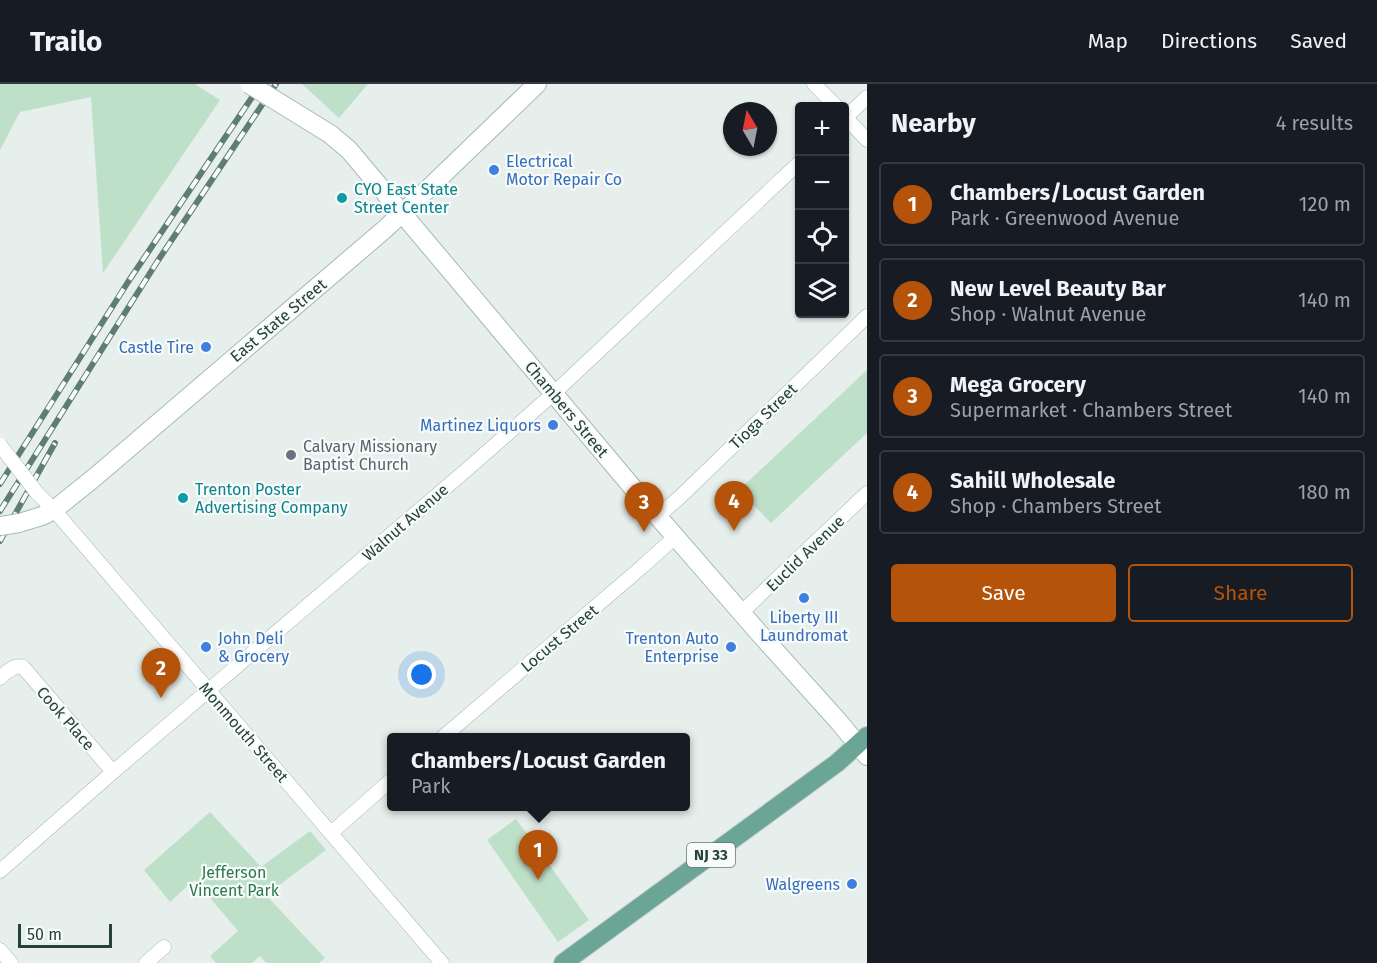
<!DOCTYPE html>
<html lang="en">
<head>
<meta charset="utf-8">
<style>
  :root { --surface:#171b24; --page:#20242c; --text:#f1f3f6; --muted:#9ea1a6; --line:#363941; --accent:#b45309 }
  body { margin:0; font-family:"Fira Sans",sans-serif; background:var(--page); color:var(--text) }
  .controls { position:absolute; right:18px; top:18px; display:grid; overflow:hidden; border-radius:6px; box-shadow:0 2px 4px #0004 }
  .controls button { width:54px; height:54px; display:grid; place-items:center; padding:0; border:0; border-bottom:2px solid var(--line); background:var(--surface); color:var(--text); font:30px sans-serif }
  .compass { position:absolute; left:723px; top:18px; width:54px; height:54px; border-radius:50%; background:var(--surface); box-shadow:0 2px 4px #0004; rotate:350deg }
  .scale { position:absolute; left:18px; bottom:15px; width:94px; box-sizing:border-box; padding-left:6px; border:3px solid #24423a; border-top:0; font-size:16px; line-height:21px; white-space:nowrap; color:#24423a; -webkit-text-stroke:4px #f7fbf9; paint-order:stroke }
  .you { position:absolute; left:422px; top:591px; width:21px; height:21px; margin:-15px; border:4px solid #fff; border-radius:50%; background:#1a73e8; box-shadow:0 0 0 9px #1a73e833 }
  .badge { display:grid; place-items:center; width:39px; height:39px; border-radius:50%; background:var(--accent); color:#fff; font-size:20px; font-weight:700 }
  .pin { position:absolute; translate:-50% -50px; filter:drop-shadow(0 2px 3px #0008) }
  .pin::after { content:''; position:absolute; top:32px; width:21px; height:18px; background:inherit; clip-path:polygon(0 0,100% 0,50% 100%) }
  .popup { position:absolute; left:387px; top:649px; width:303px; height:78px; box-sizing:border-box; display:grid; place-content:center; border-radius:6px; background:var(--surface); filter:drop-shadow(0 2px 4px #0005); font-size:20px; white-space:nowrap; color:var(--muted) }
  .popup b { font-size:22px; color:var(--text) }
  .popup::after { content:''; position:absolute; left:50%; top:100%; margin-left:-12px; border:12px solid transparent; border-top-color:var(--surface) }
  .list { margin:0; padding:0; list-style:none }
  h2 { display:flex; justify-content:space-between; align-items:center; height:78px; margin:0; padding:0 24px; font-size:26px }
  h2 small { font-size:20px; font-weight:400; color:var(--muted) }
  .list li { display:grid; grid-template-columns:39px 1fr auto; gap:18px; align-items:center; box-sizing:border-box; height:84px; margin:0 12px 12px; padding:0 12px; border:2px solid var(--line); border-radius:6px }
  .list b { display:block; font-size:22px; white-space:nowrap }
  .list p { margin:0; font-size:20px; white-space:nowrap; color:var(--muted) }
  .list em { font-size:20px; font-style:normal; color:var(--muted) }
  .actions { display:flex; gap:12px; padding:18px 24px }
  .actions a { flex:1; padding:14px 0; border:2px solid var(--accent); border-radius:6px; text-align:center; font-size:21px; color:var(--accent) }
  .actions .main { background:var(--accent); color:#fff }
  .icon { flex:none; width:33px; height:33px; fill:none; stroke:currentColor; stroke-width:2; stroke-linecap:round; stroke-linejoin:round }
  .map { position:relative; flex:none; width:867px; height:879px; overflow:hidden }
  header { display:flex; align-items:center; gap:36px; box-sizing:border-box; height:84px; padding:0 30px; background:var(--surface); border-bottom:2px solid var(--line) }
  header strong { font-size:28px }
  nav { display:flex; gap:33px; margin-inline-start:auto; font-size:21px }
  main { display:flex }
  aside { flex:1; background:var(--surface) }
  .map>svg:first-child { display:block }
  .green { fill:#bfe0c8 }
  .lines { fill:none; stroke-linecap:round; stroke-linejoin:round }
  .street-casing { stroke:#a8b8b2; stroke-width:15 }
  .secondary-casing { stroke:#a4bbb3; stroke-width:20 }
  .primary-casing { stroke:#c2cac8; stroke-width:20 }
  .street { stroke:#fff; stroke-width:14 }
  .secondary { stroke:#fff; stroke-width:18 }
  .primary { stroke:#6aa596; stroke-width:18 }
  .rail-casing { stroke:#5f7d75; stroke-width:6 }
  .rail { stroke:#f7fbf9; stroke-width:4; stroke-dasharray:11; stroke-linecap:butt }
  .street-bridge-casing { stroke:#a8b8b2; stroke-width:15; stroke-linecap:butt }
  .secondary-bridge-casing { stroke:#a4bbb3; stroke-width:20; stroke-linecap:butt }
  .street-bridge { stroke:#fff; stroke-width:14 }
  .secondary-bridge { stroke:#fff; stroke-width:18 }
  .shop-dot { fill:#3f7fe0; stroke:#f7fbf9; stroke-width:2 }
  .culture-dot { fill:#0f9aa8; stroke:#f7fbf9; stroke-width:2 }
  .worship-dot { fill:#6b7280; stroke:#f7fbf9; stroke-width:2 }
  .labels { text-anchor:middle; stroke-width:4.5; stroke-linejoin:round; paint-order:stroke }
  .shield { fill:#f7fbf9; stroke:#637a73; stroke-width:1.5 }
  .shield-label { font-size:15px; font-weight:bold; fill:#24423a }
  .shop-label { font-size:16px; fill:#366cbe; stroke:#f7fbf9; text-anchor:end }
  .culture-label { font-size:16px; fill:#0d838f; stroke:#f7fbf9; text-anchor:start }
  .street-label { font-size:16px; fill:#24423a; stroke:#f7fbf9 }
  .worship-label { font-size:16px; fill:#5b616d; stroke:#f7fbf9; text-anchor:start }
  .park-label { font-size:16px; fill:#2d7a4b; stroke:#f7fbf9 }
</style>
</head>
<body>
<header>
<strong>Trailo</strong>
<nav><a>Map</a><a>Directions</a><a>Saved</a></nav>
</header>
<main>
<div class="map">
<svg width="867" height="879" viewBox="0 0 867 879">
  <rect width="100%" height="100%" fill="#e6efeb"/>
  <path class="green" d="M 0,0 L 195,0 L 220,16 L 103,189 L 91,13 L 20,28 L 0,66 Z
    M 302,0 L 368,0 L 339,34 Z
    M 867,286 L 867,349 L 771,439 L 739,406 Z
    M 210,728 L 261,783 L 310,747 L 326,766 L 266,811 L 325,874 L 319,879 L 266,879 L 260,872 L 252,879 L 216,879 L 210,872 L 238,847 L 195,796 L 193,797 L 170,818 L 144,786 Z
    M 516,735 L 589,836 L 558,858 L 487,756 Z"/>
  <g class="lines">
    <g class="street-casing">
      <path id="street" d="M 814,0 L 836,22
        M 844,32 L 867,56
        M 844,35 L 867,13
        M 37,409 L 54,426 L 442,879
        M 658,432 L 680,413 L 867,232
        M 742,528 L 867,409
        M 0,594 C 6,588 14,580 23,583 L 113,688
        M 442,654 L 643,482 L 675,453
        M 331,749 L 391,696
        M 0,787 L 113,688 L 464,388 L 553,310 L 800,78
        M 0,866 L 11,879
        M 146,879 L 164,863"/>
    </g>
    <g class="secondary-casing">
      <path id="secondary" d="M 330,50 L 349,66 L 633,404 L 759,549 L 839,638 L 867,672
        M 19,439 L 42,432 L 54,426 L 95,393 L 385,145 L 429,104 L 537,0"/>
    </g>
    <g class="primary-casing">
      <path id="primary" d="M 563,879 L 837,679 L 867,652"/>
    </g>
    <use href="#street" class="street"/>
    <use href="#secondary" class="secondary"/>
    <use href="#primary" class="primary"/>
    <g class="rail-casing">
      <path id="rail" d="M 0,400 L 128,198 L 261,0
        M 0,427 L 157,178 L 276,0
        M 0,457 L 55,359"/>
    </g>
    <use href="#rail" class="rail"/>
    <g class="street-bridge-casing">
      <path id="street-bridge" d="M 0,361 L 37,409"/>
    </g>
    <g class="secondary-bridge-casing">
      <path id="secondary-bridge" d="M 249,0 L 330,50
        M 0,442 L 19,439"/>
    </g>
    <use href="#street-bridge" class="street-bridge"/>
    <use href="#secondary-bridge" class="secondary-bridge"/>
  </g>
  <g class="shop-dot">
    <circle cx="494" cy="86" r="6"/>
    <circle cx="206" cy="263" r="6"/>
    <circle cx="553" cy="341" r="6"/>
    <circle cx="804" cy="514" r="6"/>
    <circle cx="206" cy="563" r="6"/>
    <circle cx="731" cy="563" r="6"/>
    <circle cx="852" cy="800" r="6"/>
  </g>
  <g class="culture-dot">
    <circle cx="342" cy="114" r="6"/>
    <circle cx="183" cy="414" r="6"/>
  </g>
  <circle class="worship-dot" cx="291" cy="371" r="6"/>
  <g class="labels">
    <rect class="shield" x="687" y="759" width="48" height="24" rx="4.5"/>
    <g class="shield-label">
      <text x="711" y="776">NJ 33</text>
    </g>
    <g class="shop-label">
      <text x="506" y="83" text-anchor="start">Electrical<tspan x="506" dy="18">Motor Repair Co</tspan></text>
      <text x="194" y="269">Castle Tire</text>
      <text x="541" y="347">Martinez Liquors</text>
      <text x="804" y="539" text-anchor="middle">Liberty III<tspan x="804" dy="18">Laundromat</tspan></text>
      <text x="218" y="560" text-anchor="start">John Deli<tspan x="218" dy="18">&amp; Grocery</tspan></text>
      <text x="719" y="560">Trenton Auto<tspan x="719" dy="18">Enterprise</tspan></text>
      <text x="840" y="806">Walgreens</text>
    </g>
    <g class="culture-label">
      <text x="354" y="111">CYO East State<tspan x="354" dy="18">Street Center</tspan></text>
      <text x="195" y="411">Trenton Poster<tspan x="195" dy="18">Advertising Company</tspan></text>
    </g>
    <g class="street-label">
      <text transform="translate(278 236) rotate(-40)" y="6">East State Street</text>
      <text transform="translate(567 325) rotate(50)" y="6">Chambers Street</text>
      <text transform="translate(763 332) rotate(-44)" y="6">Tioga Street</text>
      <text transform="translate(405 438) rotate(-41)" y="6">Walnut Avenue</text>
      <text transform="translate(805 469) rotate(-44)" y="6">Euclid Avenue</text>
      <text transform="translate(559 554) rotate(-40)" y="6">Locust Street</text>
      <text transform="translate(66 634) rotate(49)" y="6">Cook Place</text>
      <text transform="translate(244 648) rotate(49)" y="6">Monmouth Street</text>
    </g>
    <g class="worship-label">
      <text x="303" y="368">Calvary Missionary<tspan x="303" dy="18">Baptist Church</tspan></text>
    </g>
    <g class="park-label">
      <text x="234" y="794">Jefferson<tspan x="234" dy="18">Vincent Park</tspan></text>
    </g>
  </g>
</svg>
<div class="controls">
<button>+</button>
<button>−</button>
<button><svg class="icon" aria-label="locate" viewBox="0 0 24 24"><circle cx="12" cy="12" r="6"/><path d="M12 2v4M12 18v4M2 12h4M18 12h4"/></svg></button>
<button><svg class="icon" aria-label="layers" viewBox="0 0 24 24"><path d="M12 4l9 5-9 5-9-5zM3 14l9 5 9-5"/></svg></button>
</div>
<svg class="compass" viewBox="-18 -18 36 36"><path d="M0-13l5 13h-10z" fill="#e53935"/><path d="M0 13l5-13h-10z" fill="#9ea1a6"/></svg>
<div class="scale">50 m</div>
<div class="you"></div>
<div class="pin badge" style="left:538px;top:796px">1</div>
<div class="popup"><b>Chambers/Locust Garden</b>Park</div>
<div class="pin badge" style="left:161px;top:614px">2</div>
<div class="pin badge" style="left:644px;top:448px">3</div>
<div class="pin badge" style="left:734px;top:447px">4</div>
</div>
<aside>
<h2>Nearby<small>4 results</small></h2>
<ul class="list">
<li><span class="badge">1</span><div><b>Chambers/Locust Garden</b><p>Park · Greenwood Avenue</p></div><em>120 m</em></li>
<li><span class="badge">2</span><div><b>New Level Beauty Bar</b><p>Shop · Walnut Avenue</p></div><em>140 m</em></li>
<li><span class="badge">3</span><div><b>Mega Grocery</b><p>Supermarket · Chambers Street</p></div><em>140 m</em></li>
<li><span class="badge">4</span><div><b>Sahill Wholesale</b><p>Shop · Chambers Street</p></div><em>180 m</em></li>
</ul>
<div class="actions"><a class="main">Save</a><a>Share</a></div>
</aside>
</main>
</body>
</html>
